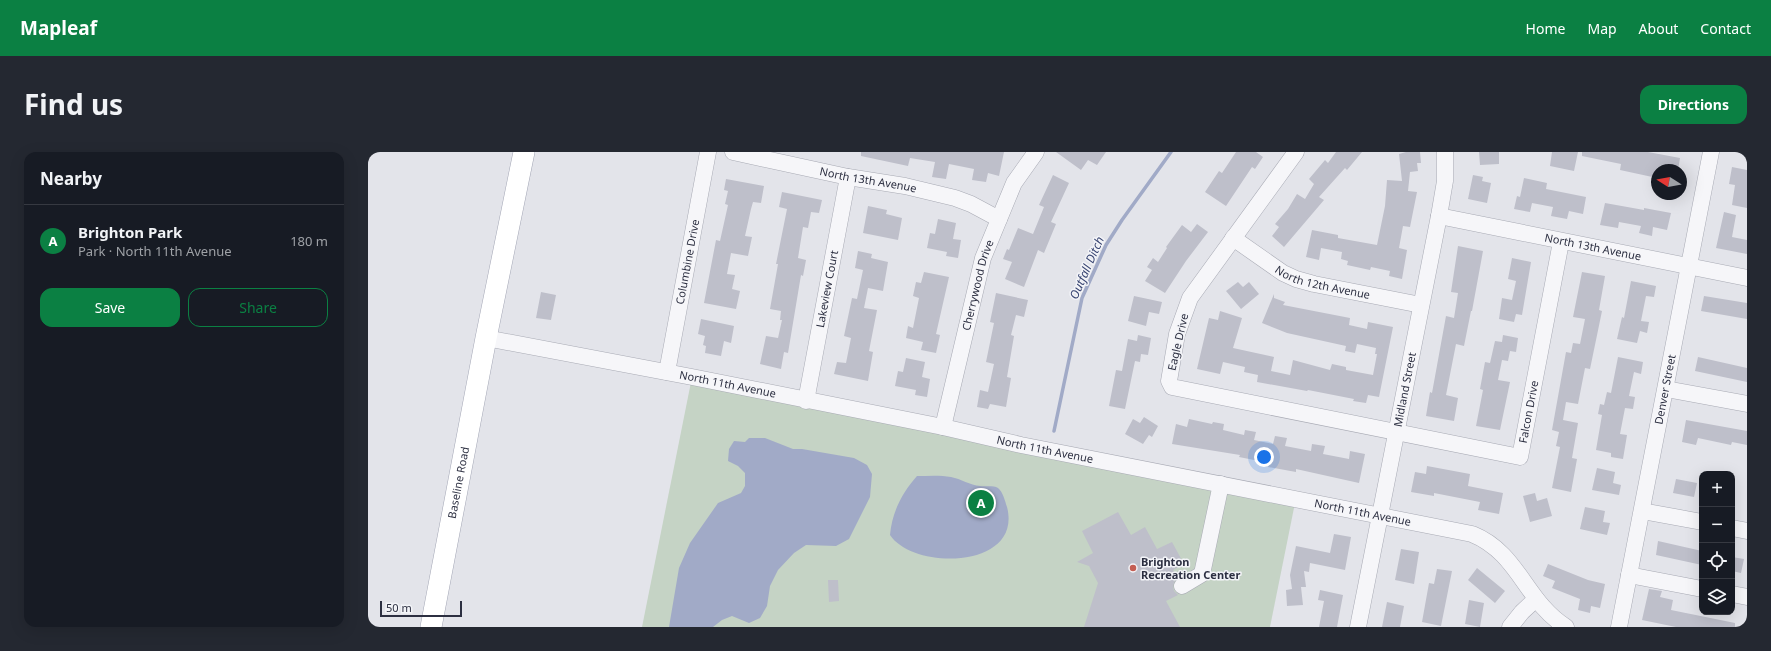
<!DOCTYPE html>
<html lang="en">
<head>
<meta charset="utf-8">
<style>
  :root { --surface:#171b24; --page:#242831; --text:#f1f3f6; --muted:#9ea1a6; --line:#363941; --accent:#0b8043 }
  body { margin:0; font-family:"Noto Sans",sans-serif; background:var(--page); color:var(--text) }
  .controls { position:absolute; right:12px; bottom:12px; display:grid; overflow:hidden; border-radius:8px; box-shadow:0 4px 16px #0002 }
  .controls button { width:36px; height:36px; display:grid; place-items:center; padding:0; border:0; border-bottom:1px solid var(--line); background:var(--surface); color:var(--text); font:20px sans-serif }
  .compass { position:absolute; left:1283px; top:12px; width:36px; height:36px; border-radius:50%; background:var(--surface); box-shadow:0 4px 16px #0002; rotate:281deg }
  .scale { position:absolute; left:12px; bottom:10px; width:82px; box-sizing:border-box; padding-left:4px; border:2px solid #2c2f41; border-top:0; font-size:11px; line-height:14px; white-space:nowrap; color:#2c2f41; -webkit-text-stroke:3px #f3f4f8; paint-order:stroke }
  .you { position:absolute; left:896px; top:305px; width:14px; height:14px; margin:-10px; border:3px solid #fff; border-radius:50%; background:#1a73e8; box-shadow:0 0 0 6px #1a73e833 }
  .badge { display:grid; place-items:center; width:26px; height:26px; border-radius:50%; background:var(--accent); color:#fff; font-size:13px; font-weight:700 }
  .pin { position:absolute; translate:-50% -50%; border:2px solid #fff; box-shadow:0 1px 4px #0006 }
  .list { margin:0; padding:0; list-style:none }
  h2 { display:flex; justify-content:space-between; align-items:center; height:52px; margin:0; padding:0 16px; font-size:17px }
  h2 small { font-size:13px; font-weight:400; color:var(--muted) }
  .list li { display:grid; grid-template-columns:26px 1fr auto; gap:12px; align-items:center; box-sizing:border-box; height:72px; padding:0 16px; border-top:1px solid var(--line) }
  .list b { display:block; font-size:15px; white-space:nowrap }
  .list p { margin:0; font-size:13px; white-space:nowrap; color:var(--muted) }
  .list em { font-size:13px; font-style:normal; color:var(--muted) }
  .actions { display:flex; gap:8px; padding:12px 16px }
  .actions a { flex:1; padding:9px 0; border:1px solid var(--accent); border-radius:12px; text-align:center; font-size:14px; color:var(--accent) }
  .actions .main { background:var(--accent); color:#fff }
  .icon { flex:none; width:22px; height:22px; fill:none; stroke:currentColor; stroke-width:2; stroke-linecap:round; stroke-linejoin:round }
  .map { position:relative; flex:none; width:1379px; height:475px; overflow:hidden; border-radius:12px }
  header { display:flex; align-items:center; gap:24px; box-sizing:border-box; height:56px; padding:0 20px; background:var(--accent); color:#fff }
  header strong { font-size:19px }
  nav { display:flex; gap:22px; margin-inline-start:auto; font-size:14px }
  .intro { display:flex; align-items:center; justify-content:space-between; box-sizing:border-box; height:96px; padding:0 24px }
  h1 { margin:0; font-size:28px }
  .button { padding:10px 18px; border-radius:12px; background:var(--accent); color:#fff; font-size:14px; font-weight:700 }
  main { display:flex; gap:24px; padding:0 24px }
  aside { flex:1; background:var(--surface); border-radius:12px; box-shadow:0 4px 16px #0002 }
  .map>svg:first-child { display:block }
  .green { fill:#c5d3c5 }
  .water { fill:#a1aac7 }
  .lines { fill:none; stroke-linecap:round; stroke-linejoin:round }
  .stream { stroke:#a1aac7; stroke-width:3.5 }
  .building { fill:#bebfca }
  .minor-casing { stroke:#a8aab4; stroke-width:17 }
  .major-casing { stroke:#a3a6b5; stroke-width:22 }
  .minor { stroke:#f6f6f9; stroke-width:16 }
  .major { stroke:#fff; stroke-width:21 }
  .poi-dot { fill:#c45e53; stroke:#f3f4f8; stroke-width:1.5 }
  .labels { text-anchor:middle; stroke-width:3; stroke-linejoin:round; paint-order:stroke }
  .street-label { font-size:11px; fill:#2c2f41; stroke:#f3f4f8 }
  .poi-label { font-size:11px; font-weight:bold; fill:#2c2f41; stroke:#f3f4f8; text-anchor:start }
  .water-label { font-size:12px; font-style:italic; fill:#394572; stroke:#f3f4f8 }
</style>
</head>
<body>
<header>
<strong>Mapleaf</strong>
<nav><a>Home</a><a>Map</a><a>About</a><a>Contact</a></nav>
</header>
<div class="intro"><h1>Find us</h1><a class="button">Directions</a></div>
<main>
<aside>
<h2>Nearby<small></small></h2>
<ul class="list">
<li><span class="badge">A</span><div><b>Brighton Park</b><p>Park · North 11th Avenue</p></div><em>180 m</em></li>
</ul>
<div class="actions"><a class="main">Save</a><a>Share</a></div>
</aside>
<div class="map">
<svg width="1379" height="475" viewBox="0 0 1379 475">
  <rect width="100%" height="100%" fill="#e3e4ea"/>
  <path class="green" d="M 324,225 L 928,346 L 902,475 L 274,475 Z"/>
  <path class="water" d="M 381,286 L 397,286 L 425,297 L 434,297 L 486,306 L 499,313 L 504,322 L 502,345 L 481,387 L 468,394 L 438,393 L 426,401 L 410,418 L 402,434 L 399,454 L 392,466 L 381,471 L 364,464 L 354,468 L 345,475 L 301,475 L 311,416 L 322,391 L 350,351 L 373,341 L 377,334 L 377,321 L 370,314 L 360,309 L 361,297 L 366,289 L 377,290 Z
    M 549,324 C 560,324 572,323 583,325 C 593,327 602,333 612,334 C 617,335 625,333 630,336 C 635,340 637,349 639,355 C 655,417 546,419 522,383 C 524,360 534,341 549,324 Z"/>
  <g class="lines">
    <path class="stream" d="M 686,279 L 714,146 L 738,93 L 754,68 L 803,0"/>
  </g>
  <path class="building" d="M 493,0 L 636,0 L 631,24 L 620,21 L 618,30 L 604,28 L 606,17 L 581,12 L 578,27 L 564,25 L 567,10 L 542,6 L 540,14 L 493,4 Z
    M 688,0 L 738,0 L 729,13 L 720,8 L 713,18 Z
    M 868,0 L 888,0 L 895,5 L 887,17 L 884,15 L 858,54 L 837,40 L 851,19 L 854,21 Z
    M 968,0 L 994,0 L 979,18 L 977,16 L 951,45 L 956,48 L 916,95 L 904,84 L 911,75 L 907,72 L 920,57 L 929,42 L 937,47 L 946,32 L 941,27 L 957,8 L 960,11 Z
    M 1038,0 L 1052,0 L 1053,11 L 1049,11 L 1050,19 L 1042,20 L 1040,39 L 1049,40 L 1042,75 L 1035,74 L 1031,96 L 1039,98 L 1034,127 L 1021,124 L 1022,119 L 1003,115 L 1002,118 L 979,113 L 980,109 L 973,107 L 974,100 L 953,96 L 951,108 L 938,105 L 944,78 L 970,83 L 970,86 L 1009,93 L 1017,54 L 1019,28 L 1034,29 L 1031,2 Z
    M 1111,0 L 1131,0 L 1131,12 L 1112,13 Z
    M 1184,0 L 1210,0 L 1206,19 L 1182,14 Z
    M 1214,0 L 1280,0 L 1312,6 L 1310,18 L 1289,18 L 1289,26 L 1252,18 L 1253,12 L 1214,4 Z
    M 1364,15 L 1379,18 L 1379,56 L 1364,53 L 1367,33 L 1361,32 Z
    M 685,23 L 701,31 L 683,70 L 688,72 L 676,101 L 670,98 L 656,135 L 637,127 L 644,110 L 635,107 L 639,97 L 641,98 L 650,76 L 665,82 L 676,55 L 671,53 Z
    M 1105,23 L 1115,25 L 1114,29 L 1123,31 L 1119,51 L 1100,47 Z
    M 1156,26 L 1179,31 L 1178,37 L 1218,45 L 1215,62 L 1201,59 L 1199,67 L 1183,64 L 1185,55 L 1164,51 L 1162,60 L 1146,57 L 1149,44 L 1152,45 Z
    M 358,27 L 396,34 L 393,51 L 385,50 L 383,57 L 377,84 L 384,85 L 380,104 L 363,101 L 359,122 L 367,123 L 364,137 L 372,139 L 368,157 L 336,151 L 348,88 L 352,89 L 360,53 L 357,52 L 360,39 L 356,38 Z
    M 414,40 L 454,48 L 451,61 L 443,60 L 440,76 L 435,75 L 430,106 L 438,108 L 435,124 L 433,123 L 420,201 L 416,200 L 413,217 L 392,212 L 398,184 L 410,186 L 414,168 L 412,168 L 413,159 L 402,157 L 410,112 L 408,112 L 419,57 L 411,55 Z
    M 1237,51 L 1276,58 L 1276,56 L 1303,61 L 1299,78 L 1285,75 L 1284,84 L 1271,81 L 1273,74 L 1251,70 L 1250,76 L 1232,73 Z
    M 500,54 L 519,58 L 518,62 L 534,66 L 530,88 L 495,81 Z
    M 1356,60 L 1368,63 L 1364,85 L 1379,88 L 1379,102 L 1348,96 Z
    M 570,67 L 588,71 L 585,87 L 593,88 L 590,106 L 578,104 L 579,100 L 559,96 L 562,81 L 567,82 Z
    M 829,72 L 840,80 L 818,109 L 797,141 L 777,129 L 784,118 L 779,115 L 785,106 L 790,110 L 799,96 L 798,95 L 814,73 L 823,80 Z
    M 1090,94 L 1115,99 L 1104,159 L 1103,159 L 1096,194 L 1088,192 L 1078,243 L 1090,246 L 1086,269 L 1058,264 L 1062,240 L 1064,241 L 1078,164 L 1086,166 L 1090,141 L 1083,140 Z
    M 490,99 L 504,102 L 503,106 L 520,110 L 515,139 L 500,136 L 496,156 L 509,158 L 501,199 L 505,200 L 500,229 L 466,222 L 469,210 L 478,211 L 483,186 L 476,184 L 484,146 L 489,147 L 495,118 L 487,116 Z
    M 1144,106 L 1163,110 L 1154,163 L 1148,162 L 1146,170 L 1131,167 L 1134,146 L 1144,148 L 1148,129 L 1140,127 Z
    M 556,120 L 581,125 L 568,182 L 572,183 L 568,201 L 553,198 L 555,190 L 538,186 L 540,174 L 545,176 L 551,146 L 545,144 L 548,130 L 553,131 Z
    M 1214,120 L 1237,124 L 1231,158 L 1234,159 L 1222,217 L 1217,216 L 1210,252 L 1198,250 L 1195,268 L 1210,271 L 1204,306 L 1209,307 L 1203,340 L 1184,336 L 1192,295 L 1188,294 L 1191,280 L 1184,278 L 1198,200 L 1203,201 L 1205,191 L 1212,192 L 1217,167 L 1205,165 Z
    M 1263,129 L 1288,134 L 1286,145 L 1278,144 L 1273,169 L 1281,170 L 1279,181 L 1272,179 L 1269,191 L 1249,187 L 1254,165 L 1256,166 Z
    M 870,130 L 875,135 L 881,130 L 891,142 L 873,157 L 858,139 Z
    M 173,140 L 188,143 L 183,168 L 168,166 Z
    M 628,141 L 660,148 L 656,165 L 648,163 L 643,183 L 646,184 L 639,225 L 643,226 L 638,255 L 622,252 L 620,257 L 609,255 L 612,238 L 620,240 L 626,212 L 618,210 L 626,171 L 622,170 Z
    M 906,142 L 906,146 L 917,150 L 915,153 L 982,166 L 981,173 L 999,177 L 1000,170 L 1025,175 L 1011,245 L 1000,243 L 998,251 L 985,249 L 986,247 L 940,238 L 939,239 L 889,230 L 890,223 L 876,220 L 877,215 L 855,210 L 852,222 L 829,217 L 841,166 L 850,168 L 852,159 L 874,166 L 865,196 L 906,205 L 903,219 L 922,223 L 925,208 L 962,218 L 964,212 L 978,215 L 978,218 L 1005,223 L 1009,202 L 1007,202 L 1008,196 L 989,192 L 987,201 L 977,199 L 978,194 L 919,181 L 894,171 Z
    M 766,144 L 794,150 L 791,162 L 781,160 L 778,174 L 760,169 Z
    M 1336,144 L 1379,151 L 1379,167 L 1333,159 Z
    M 333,167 L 366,174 L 363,191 L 356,189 L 353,204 L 337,201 L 338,194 L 335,193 L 337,184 L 330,182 Z
    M 770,183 L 783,186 L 780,203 L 773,202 L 772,210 L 767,209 L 757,257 L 741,254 L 748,218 L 754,219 L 760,187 L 769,189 Z
    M 1135,183 L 1150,186 L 1148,200 L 1142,199 L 1140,209 L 1134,208 L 1130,228 L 1142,230 L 1132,278 L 1108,274 L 1115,238 L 1112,237 L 1117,210 L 1122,211 L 1127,189 L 1134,190 Z
    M 1250,205 L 1275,210 L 1273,222 L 1266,220 L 1261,244 L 1267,245 L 1265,257 L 1257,256 L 1252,282 L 1259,283 L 1255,307 L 1243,305 L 1243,301 L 1228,298 L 1234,263 L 1230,262 L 1232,252 L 1236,253 L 1239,240 L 1243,241 Z
    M 1330,205 L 1379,216 L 1379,230 L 1327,219 Z
    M 538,206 L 557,210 L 554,225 L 562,227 L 559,245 L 547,243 L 548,238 L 527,234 L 530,219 L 535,220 Z
    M 776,265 L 790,274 L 784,285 L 781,283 L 775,292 L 757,282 L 765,267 L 772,271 Z
    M 821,267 L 844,272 L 845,270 L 856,272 L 855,278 L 876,283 L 877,278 L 888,280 L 886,288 L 905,292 L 907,284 L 919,286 L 917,294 L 943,299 L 944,292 L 957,294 L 955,302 L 981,307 L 982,299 L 997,302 L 991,331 L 928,317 L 928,320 L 900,315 L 901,311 L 871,305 L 872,303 L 804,292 L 808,272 L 819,275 Z
    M 1318,268 L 1379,279 L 1379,293 L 1364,290 L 1363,293 L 1330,286 L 1328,293 L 1314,290 Z
    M 1059,314 L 1102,322 L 1100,334 L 1135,341 L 1131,362 L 1110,358 L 1112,350 L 1066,341 L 1066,344 L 1043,340 L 1047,320 L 1058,322 Z
    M 1229,316 L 1247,320 L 1245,331 L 1253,333 L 1251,343 L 1224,338 Z
    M 1308,327 L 1329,331 L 1326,345 L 1305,341 Z
    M 1167,341 L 1169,349 L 1179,346 L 1184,364 L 1162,370 L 1155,344 Z
    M 1217,355 L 1237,359 L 1235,370 L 1242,371 L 1239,383 L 1212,377 Z
    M 750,360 L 763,383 L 777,375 L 789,397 L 804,390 L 816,412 L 805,418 L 809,426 L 806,430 L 805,435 L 806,439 L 810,443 L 798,449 L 812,475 L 716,475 L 730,431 L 721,414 L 709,410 L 725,401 L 714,379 Z
    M 966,382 L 983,385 L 977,418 L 942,411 L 941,420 L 936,419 L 938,435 L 933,435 L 935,453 L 919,454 L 918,438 L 924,437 L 922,423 L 928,394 L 962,401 Z
    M 1290,389 L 1334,399 L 1334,413 L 1288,403 Z
    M 1033,397 L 1051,400 L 1046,432 L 1027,428 Z
    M 1364,405 L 1376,407 L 1373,421 L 1364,419 Z
    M 1180,412 L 1220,428 L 1237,432 L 1232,456 L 1223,454 L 1222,461 L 1210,458 L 1212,447 L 1184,436 L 1187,429 L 1175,424 Z
    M 1109,416 L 1137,439 L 1127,451 L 1100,428 Z
    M 1069,417 L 1084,419 L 1073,474 L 1054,470 L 1061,431 L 1066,432 Z
    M 460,428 L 470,428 L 471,449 L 461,450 Z
    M 1281,437 L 1294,439 L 1292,445 L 1305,448 L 1303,458 L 1367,471 L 1367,475 L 1308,475 L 1274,468 Z
    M 952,438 L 975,443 L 969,475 L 951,475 L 956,449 L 950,448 Z
    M 1101,448 L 1116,451 L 1112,475 L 1097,472 Z
    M 1019,450 L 1036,454 L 1032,475 L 1014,475 Z"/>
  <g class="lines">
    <g class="minor-casing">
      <g id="minor">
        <path id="s1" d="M 365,0 L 480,25 L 537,34 L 587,46 L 603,52 L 631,67"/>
        <path id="s2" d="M 928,0 L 822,146 L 809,182 L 801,229 L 804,235 L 1152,305 L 1193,90"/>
        <path id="s3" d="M 1071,64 L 1379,126"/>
        <path id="s4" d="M 865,86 L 915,121 L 928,127 L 946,132 L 1053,153"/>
        <path id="s5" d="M 118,186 L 324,225 L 575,275 L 653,293 L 1104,382 C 1151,401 1157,449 1198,475"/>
        <path id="s6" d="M 299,220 L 340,0"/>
        <path d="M 1298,237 L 1379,252"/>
        <path id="s7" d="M 438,249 L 480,25"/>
        <path id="s8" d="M 575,275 L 615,106 L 646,31 L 668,0"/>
        <path d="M 1274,359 L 1334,370"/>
        <path d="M 1364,376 L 1379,379"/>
        <path d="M 1261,423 L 1334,437"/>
        <path d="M 814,434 L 834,422 L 853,332"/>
        <path d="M 1364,442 L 1379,445"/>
        <path id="s9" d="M 990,475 L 1071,64 L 1077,29 L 1077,0"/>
        <path d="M 1142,475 L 1154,460 L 1168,447"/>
        <path id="s10" d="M 1251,475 L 1343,0"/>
      </g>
    </g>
    <g class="major-casing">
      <g id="major">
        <path id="s11" d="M 63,475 L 118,186 L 156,0"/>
      </g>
    </g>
    <use href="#minor" class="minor"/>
    <use href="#major" class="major"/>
  </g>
  <circle class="poi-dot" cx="765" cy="416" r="4"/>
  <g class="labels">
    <g class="street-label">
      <text dy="4" stroke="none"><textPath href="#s1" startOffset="138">North 13th Avenue</textPath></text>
      <text dy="4" stroke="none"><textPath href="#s3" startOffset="157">North 13th Avenue</textPath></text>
      <text dy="4" stroke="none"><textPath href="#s6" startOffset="112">Columbine Drive</textPath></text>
      <text dy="4" stroke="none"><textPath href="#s4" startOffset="102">North 12th Avenue</textPath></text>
      <text dy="4" stroke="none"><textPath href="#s8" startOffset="146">Cherrywood Drive</textPath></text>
      <text dy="4" stroke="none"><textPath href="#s7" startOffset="114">Lakeview Court</textPath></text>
      <text transform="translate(810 190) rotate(-77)" y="4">Eagle Drive</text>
      <text dy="4" stroke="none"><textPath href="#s5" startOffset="246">North 11th Avenue</textPath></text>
      <text dy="4" stroke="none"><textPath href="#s9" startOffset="242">Midland Street</textPath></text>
      <text dy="4" stroke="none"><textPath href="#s10" startOffset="242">Denver Street</textPath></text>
      <text dy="4" stroke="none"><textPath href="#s2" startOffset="674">Falcon Drive</textPath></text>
      <text dy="4" stroke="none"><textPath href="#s5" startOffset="570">North 11th Avenue</textPath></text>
      <text dy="4" stroke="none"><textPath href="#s11" startOffset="147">Baseline Road</textPath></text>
      <text dy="4" stroke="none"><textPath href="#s5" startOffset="894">North 11th Avenue</textPath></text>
    </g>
    <g class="poi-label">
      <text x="773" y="414">Brighton<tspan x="773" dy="13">Recreation Center</tspan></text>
    </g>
    <g class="water-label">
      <text transform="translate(719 116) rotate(-66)" y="4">Outfall Ditch</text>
    </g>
  </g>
</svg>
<div class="controls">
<button>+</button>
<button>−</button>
<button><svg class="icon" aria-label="locate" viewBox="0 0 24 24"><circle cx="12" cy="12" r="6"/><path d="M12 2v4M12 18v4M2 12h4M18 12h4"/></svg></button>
<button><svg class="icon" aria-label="layers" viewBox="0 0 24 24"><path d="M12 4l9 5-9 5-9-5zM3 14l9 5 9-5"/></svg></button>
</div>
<svg class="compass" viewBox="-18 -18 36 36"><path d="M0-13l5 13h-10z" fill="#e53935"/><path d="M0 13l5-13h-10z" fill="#9ea1a6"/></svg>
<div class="scale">50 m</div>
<div class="you"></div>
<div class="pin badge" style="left:613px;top:351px">A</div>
</div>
</main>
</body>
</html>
